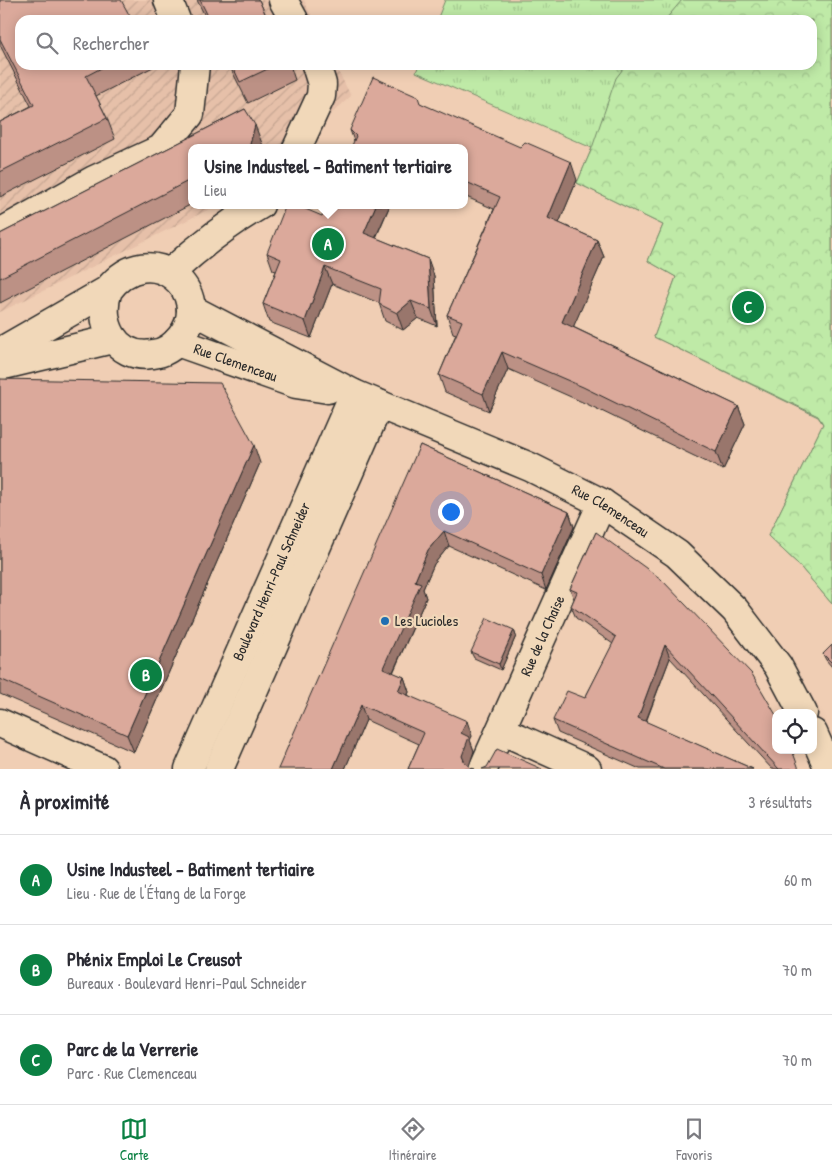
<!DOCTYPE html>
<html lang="fr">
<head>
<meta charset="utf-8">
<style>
  :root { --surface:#fff; --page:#f2f2f3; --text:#2b2b33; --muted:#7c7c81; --line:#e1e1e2; --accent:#0b8043 }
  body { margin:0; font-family:"Patrick Hand",sans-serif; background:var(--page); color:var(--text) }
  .controls { position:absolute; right:15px; bottom:15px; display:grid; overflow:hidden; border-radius:10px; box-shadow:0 2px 12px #0003 }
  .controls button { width:45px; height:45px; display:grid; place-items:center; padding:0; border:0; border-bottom:1px solid var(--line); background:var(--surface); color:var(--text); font:25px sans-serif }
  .you { position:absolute; left:450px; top:511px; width:18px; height:18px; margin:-12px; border:4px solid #fff; border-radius:50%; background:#1a73e8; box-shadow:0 0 0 8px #1a73e833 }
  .badge { display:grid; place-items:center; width:32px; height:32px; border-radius:50%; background:var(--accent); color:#fff; font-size:16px; font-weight:700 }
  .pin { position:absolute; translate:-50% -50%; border:2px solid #fff; box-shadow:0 1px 5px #0006 }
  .popup { position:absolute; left:188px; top:144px; width:280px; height:65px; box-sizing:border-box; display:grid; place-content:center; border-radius:10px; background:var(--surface); filter:drop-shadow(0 1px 4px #0005); font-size:16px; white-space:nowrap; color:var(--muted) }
  .popup b { font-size:19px; color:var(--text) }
  .popup::after { content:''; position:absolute; left:50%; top:100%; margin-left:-10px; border:10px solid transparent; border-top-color:var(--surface) }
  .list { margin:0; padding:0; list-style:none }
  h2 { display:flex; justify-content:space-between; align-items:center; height:65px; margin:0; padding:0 20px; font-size:21px }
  h2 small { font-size:16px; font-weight:400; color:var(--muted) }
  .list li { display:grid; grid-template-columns:32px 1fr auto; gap:15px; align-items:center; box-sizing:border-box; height:90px; padding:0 20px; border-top:1px solid var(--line) }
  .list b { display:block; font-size:19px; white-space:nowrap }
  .list p { margin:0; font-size:16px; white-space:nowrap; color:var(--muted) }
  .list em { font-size:16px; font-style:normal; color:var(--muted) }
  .icon { flex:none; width:28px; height:28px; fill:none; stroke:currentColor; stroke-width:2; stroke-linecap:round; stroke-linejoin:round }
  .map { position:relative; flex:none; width:832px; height:769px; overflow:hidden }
  .search { position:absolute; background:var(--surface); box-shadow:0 2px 12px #0003; left:15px; right:15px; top:15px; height:55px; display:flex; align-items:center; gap:12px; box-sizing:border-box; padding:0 18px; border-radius:15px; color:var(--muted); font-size:19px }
  .sheet { height:335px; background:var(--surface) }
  nav { display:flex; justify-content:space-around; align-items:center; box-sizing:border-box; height:70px; border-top:1px solid var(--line); background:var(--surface); font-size:14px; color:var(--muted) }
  nav a { display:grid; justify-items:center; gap:2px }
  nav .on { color:var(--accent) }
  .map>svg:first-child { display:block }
  .industrial { fill:url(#industrial-furrows) }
  .grass { fill:url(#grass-tufts); stroke:#758a69 }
  .forest { fill:url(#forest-crowns); stroke:#758a69 }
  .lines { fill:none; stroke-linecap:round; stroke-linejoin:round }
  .minor-casing { stroke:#2b2b2b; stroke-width:31 }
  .minor { stroke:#f1d8b9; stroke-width:28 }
  .wall { fill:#bc9185; stroke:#2b2b2b }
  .shaded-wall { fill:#99766c; stroke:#2b2b2b }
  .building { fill:#dba99b; stroke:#2b2b2b }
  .poi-dot { fill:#1f6fb2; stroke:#f1d8b9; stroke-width:2 }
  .labels { text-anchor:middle; stroke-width:4.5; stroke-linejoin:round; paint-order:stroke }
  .street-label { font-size:15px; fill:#2b2b2b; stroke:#f1d8b9 }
  .poi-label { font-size:15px; fill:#2b2b2b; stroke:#f1d8b9; text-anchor:start }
</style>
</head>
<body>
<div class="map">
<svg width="832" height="769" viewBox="0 0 832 769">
  <defs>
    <pattern id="industrial-furrows" width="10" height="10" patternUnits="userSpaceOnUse" patternTransform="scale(1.25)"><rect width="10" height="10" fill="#e6c0a9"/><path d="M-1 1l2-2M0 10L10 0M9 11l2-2" fill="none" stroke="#c5a592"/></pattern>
    <pattern id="grass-tufts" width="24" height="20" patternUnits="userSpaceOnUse" patternTransform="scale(1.25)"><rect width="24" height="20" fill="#bfeaa7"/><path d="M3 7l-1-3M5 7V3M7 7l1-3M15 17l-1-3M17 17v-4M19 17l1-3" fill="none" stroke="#a4c990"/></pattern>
    <pattern id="forest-crowns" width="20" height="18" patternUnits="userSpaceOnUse" patternTransform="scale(1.25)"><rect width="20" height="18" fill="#bfeaa7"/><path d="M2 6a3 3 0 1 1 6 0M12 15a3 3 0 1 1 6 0" fill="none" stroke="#a4c990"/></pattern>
  </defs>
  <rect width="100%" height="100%" fill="#f0ceb4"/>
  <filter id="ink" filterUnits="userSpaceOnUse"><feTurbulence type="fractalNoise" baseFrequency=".02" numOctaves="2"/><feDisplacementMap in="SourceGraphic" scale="10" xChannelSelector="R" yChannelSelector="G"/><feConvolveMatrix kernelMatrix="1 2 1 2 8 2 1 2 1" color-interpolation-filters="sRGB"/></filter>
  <g filter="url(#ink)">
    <path class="industrial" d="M 0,0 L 304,0 L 313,20 L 20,20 L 20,65 L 335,65 L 351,96 L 294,148 L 192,148 L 192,205 L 218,205 L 0,312 Z"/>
    <path class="grass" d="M 445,0 L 832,0 L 832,604 L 797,563 L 768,536 L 823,424 L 818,417 L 654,337 L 676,277 L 648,261 L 663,225 L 577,183 L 592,148 L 416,72 L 419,65 L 812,65 L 812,20 L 437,20 Z"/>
    <path class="forest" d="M 682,0 L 832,0 L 832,604 L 797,563 L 768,536 L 823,424 L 818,416 L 654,337 L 676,277 L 648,261 L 663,225 L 577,183 L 592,148 L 616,78 L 626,65 L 812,65 L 812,20 L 665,20 Z"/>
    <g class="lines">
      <g class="minor-casing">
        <g id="minor">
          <path d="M 168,0 L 176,20"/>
          <path d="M 283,0 L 294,20"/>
          <path d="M 297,148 L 321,96 L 322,84 L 316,65"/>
          <path d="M 0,233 L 94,180 L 161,149 L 190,114 L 195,65"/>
          <path d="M 170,273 C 198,247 226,225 260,205"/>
          <path id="s1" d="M 191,309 L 354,394 L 530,467 L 602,503 L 677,554 L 735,610 L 778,666 L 803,713"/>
          <path id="s2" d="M 177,342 L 296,384 L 328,389"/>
          <path d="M 0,352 L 108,290 C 151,234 216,294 181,337 C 174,346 164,353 153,354 C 114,360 97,321 108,290"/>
          <path d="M 0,366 L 113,339"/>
          <path d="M 0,723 L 103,769"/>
          <path d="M 501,730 L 587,769"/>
          <path d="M 813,733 L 829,769"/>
          <path id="s3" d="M 189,769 L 354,394"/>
          <path d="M 219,769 L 379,404"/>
          <path id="s4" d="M 483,769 L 602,503"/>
        </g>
      </g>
      <use href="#minor" class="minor"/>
    </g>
    <path class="wall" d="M 0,0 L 20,65 L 152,65 L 153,67 L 96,96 L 107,118 L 115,139 L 0,197 L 0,122 L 31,106 L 0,45 Z
      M 197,0 L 259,0 L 268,20 L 207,20 Z
      M 229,65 L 290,65 L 295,80 L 248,103 Z
      M 421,104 L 577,180 L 559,223 L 597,240 L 604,257 L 573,327 L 738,406 L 745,424 L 723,470 L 589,405 L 508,369 L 489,411 L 445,392 L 439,375 L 456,334 L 453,333 L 447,315 L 494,209 L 464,196 L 464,148 L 354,141 L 350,130 Z
      M 245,109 L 263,146 L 263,148 L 192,148 L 192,204 L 0,303 L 0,234 Z
      M 327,205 L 390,205 L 376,238 L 428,259 L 434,276 L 437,326 L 418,318 L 403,330 L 385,321 L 379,303 L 332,284 L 311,338 L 269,322 L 263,304 L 276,271 L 273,270 L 267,253 L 322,216 Z
      M 0,379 L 260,463 L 134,752 L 0,694 Z
      M 420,445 L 569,512 L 574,527 L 546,590 L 449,546 L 434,564 L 423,589 L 426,598 L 393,673 L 404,677 L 409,692 L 408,695 L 472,736 L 470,740 L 474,751 L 408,769 L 419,744 L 366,720 L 345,769 Z
      M 596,532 L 799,769 L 772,769 L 670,658 L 646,722 L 753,769 L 640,769 L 558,733 L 553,720 L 585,698 L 613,644 L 576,618 L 571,606 L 574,599 L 570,589 Z
      M 514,630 L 516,636 L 501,670 L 474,658 L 471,652 Z
      M 832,645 L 832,667 L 826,660 L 823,654 Z"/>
    <path class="shaded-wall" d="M 255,125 L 263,146 L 263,148 L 249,148 Z
      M 571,162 L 577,180 L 554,235 L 548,218 Z
      M 376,205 L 390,205 L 370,250 L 364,233 Z
      M 597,240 L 604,257 L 568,339 L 562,322 Z
      M 428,259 L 434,276 L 437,326 L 431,309 Z
      M 325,267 L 332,284 L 311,338 L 305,321 Z
      M 411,301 L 418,318 L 403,330 L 397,313 Z
      M 502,352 L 508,369 L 489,411 L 483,394 Z
      M 738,406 L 745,424 L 723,470 L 716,452 Z
      M 254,445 L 260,463 L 134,752 L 127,735 Z
      M 569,512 L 574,527 L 546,590 L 541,575 Z
      M 444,531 L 449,546 L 434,564 L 423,589 L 426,598 L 388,683 L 383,668 L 415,581 L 428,550 Z
      M 514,630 L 516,636 L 501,670 L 499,664 Z
      M 665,645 L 670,658 L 642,731 L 638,718 Z
      M 404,677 L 409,692 L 403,705 L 398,691 Z
      M 361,705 L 366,720 L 345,769 L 333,769 Z
      M 467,721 L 472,736 L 470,740 L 474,751 L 468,769 L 467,769 L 462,756 L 461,733 Z"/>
    <path class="building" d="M 0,0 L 121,0 L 132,20 L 20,20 L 20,65 L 107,65 L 86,76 L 107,118 L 0,172 L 0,122 L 34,105 L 0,39 Z
      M 200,0 L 259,0 L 268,20 L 210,20 Z
      M 232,65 L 276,65 L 240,82 Z
      M 373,77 L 418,97 L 420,103 L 520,147 L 525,142 L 571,162 L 548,218 L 597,240 L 562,322 L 738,406 L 716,452 L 583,387 L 502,352 L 483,394 L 439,375 L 462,321 L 447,315 L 500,197 L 464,181 L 464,148 L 351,148 L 356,136 L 350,130 Z
      M 245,109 L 255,125 L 249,148 L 192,148 L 192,179 L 0,278 L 0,234 Z
      M 286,205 L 296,205 L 322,216 L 327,205 L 376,205 L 364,233 L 428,259 L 431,309 L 411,301 L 397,313 L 379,304 L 381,289 L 325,267 L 305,321 L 263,304 L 281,259 L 267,253 Z
      M 0,379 L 220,383 L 254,445 L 127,735 L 0,679 Z
      M 420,445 L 569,512 L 541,575 L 444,531 L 428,550 L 415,581 L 421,583 L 383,668 L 404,677 L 398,691 L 467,721 L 461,733 L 469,737 L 462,756 L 465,763 L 471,768 L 475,769 L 408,769 L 424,733 L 361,705 L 333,769 L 278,769 Z
      M 596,532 L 661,579 L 752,674 L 776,715 L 776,750 L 792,750 L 799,769 L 779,769 L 665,645 L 638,718 L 753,769 L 664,769 L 553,720 L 567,691 L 585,698 L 616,637 L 571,606 L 577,592 L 570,589 Z
      M 487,618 L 514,630 L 499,664 L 471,652 Z
      M 832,645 L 832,663 L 823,654 Z
      M 497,749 L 542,769 L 482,769 L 487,767 Z"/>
  </g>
  <circle class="poi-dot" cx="385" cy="621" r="5"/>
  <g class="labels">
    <g class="street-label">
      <text dy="5" stroke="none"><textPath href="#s2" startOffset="62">Rue Clemenceau</textPath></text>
      <text dy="5" stroke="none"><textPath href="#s1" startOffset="466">Rue Clemenceau</textPath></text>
      <text dy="5" stroke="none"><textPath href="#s3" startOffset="205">Boulevard Henri-Paul Schneider</textPath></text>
      <text dy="5" stroke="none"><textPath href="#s4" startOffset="146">Rue de la Chaise</textPath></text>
    </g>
    <g class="poi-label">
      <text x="395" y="626">Les Lucioles</text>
    </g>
  </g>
</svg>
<div class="controls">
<button><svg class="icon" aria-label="locate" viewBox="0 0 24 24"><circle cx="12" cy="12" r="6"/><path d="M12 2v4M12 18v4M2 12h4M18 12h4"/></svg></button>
</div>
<div class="you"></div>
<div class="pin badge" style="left:328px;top:244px">A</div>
<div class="popup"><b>Usine Industeel - Batiment tertiaire</b>Lieu</div>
<div class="pin badge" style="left:146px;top:675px">B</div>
<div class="pin badge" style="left:748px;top:307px">C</div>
<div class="search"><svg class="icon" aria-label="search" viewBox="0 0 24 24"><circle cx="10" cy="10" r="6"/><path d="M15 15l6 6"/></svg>Rechercher</div>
</div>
<section class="sheet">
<h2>À proximité<small>3 résultats</small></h2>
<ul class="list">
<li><span class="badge">A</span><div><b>Usine Industeel - Batiment tertiaire</b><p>Lieu · Rue de l'Étang de la Forge</p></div><em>60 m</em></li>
<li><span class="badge">B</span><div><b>Phénix Emploi Le Creusot</b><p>Bureaux · Boulevard Henri-Paul Schneider</p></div><em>70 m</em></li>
<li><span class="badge">C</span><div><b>Parc de la Verrerie</b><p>Parc · Rue Clemenceau</p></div><em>70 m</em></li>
</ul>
</section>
<nav>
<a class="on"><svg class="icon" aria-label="map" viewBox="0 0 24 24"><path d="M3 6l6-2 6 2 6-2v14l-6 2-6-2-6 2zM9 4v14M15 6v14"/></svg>Carte</a>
<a><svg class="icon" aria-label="directions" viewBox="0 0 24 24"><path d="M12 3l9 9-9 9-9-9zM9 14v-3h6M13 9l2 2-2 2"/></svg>Itinéraire</a>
<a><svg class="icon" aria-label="saved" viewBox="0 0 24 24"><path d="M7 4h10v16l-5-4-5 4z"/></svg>Favoris</a>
</nav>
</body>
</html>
